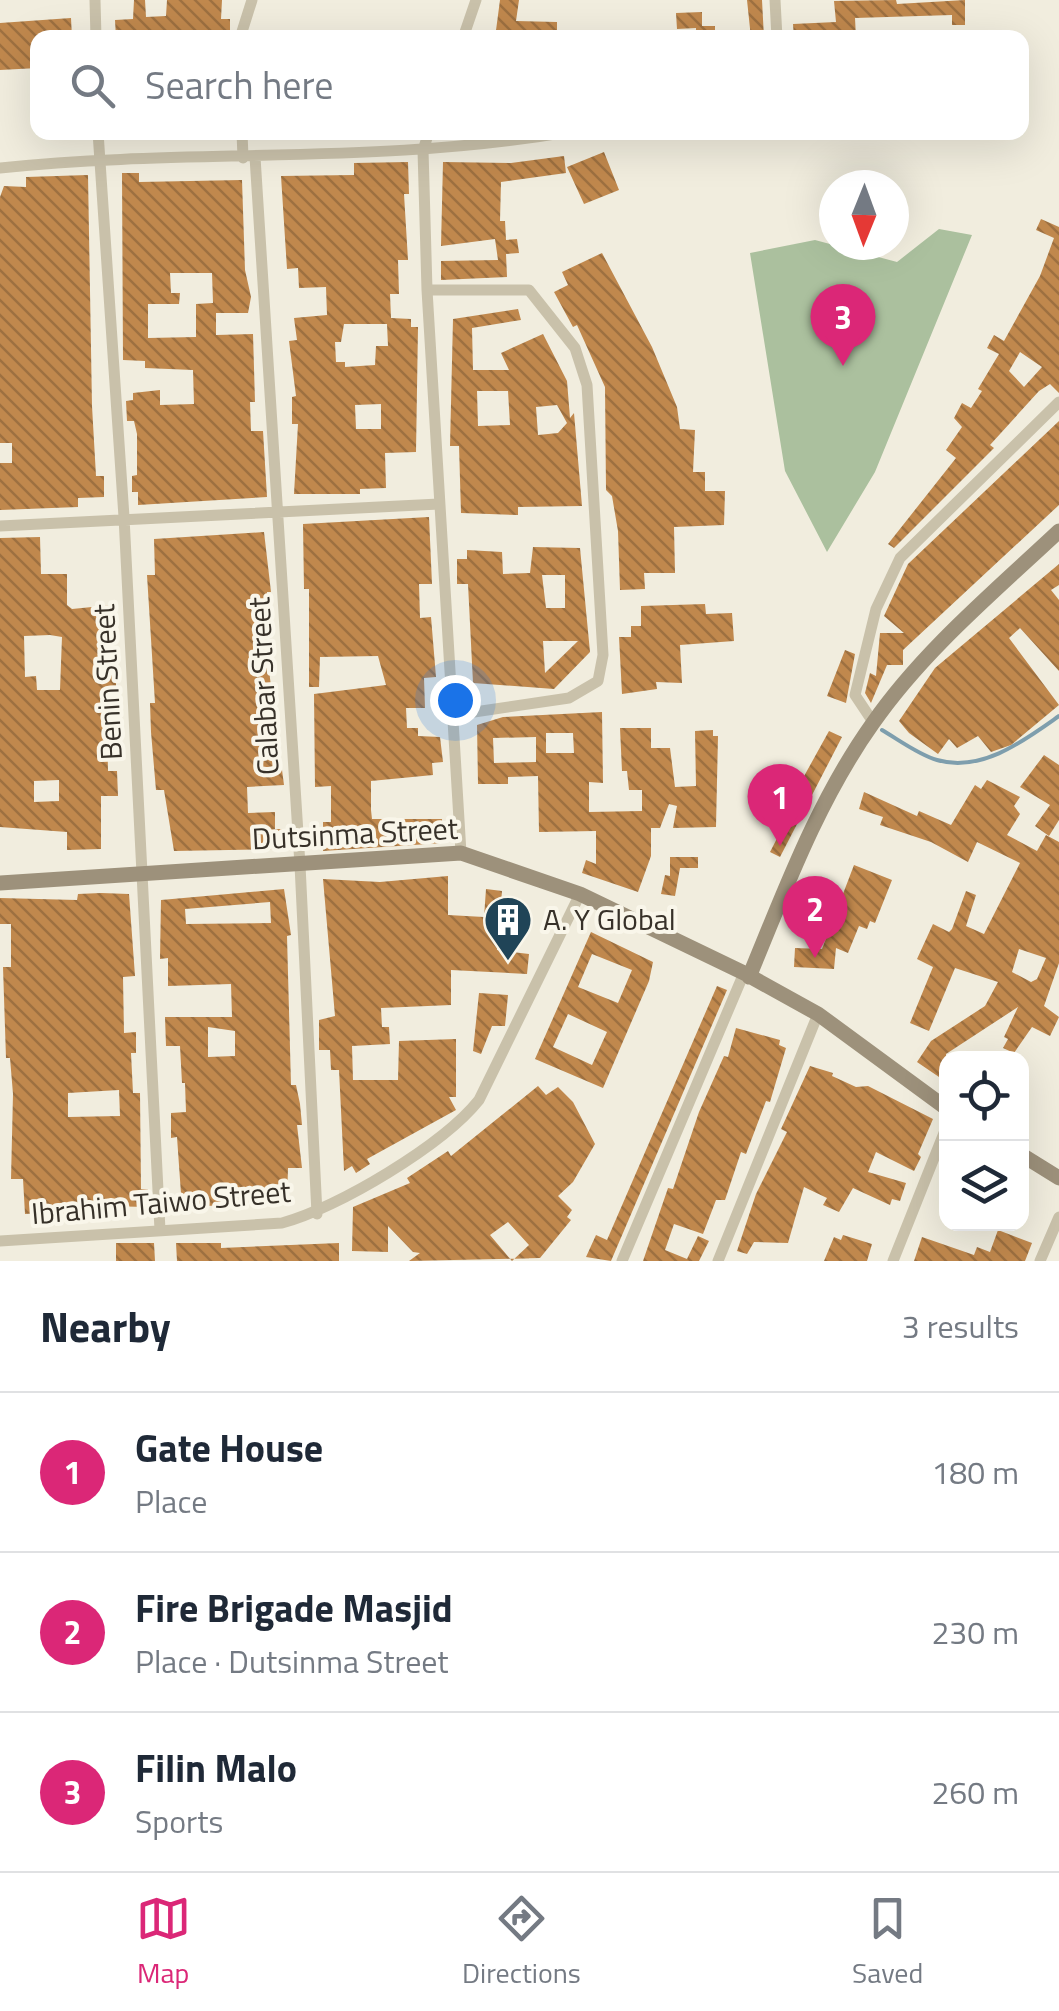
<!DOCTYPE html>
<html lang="en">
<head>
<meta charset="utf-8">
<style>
  :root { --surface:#fff; --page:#f2f2f3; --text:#1f2937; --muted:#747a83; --line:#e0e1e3; --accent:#db2777 }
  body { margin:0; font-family:"Titillium Web",sans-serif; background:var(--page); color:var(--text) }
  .controls { position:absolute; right:30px; bottom:30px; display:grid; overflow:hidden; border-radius:20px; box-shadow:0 10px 40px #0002 }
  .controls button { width:90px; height:90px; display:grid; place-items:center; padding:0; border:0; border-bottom:2px solid var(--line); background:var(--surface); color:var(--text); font:50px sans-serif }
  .compass { position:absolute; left:819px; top:170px; width:90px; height:90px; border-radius:50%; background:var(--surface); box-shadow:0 10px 40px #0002; rotate:181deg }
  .you { position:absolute; left:455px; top:700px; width:35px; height:35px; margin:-25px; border:8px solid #fff; border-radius:50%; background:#1a73e8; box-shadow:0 0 0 15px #1a73e833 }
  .badge { display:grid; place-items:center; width:65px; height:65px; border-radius:50%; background:var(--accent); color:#fff; font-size:32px; font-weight:700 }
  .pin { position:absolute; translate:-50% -82px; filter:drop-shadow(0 2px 5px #0008) }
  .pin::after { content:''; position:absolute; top:52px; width:35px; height:30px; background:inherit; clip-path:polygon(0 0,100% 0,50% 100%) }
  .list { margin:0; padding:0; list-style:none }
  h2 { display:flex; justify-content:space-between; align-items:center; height:130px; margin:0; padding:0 40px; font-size:42px }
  h2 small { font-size:32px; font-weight:400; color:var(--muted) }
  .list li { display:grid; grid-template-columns:65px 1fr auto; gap:30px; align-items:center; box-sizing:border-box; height:160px; padding:0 40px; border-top:2px solid var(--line) }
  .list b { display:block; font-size:38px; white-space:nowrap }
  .list p { margin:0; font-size:32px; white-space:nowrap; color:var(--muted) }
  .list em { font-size:32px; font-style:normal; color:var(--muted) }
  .icon { flex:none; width:55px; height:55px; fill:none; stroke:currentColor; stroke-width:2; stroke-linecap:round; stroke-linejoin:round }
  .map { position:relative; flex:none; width:1059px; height:1261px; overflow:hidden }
  .search { position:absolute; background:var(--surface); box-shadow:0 10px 40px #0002; left:30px; right:30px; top:30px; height:110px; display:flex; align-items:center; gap:25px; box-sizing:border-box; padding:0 35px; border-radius:20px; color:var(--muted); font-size:38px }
  .sheet { height:610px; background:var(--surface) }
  nav { display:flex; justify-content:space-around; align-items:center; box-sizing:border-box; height:140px; border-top:2px solid var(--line); background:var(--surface); font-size:28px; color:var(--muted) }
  nav a { display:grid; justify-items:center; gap:5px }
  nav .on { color:var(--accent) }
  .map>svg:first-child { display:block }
  .pitch { fill:#abc09e }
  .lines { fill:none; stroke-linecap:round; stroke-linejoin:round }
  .stream { stroke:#7e9ead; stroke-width:4 }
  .building { fill:url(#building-back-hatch); fill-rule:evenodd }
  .street { stroke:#c9c1aa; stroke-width:11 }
  .secondary { stroke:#9d917b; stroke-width:15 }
  .labels { text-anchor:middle; stroke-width:8; stroke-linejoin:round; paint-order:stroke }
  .street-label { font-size:30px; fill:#373129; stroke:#f9f6ea }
  .poi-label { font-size:30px; fill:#373129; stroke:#f9f6ea; text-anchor:start }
</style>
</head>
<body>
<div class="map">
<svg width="1059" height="1261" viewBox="0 0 1059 1261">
  <defs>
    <pattern id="building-back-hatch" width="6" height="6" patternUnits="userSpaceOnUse" patternTransform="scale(2.5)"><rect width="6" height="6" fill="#c0884d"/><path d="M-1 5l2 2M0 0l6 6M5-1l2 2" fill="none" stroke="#9d7040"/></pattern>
  </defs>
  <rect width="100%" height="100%" fill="#f1edde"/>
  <path class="pitch" d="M 939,229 L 972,235 L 875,472 L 827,552 L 785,471 L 750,253 L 815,240 L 897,262 Z"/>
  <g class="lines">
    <path class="stream" d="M 882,730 C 899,740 919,755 937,760 C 982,773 1025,740 1059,716"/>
  </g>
  <path class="building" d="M 134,0 L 145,0 L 146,17 L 166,16 L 167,0 L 222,0 L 221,19 L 230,19 L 230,38 L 213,38 L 213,31 L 116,38 L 115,20 L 133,19 Z
    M 500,0 L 519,0 L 516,21 L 557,22 L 557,38 L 495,38 Z
    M 747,0 L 762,0 L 764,38 L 751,38 Z
    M 896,0 L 897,4 L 965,0 L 965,25 L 952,25 L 952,15 L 855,18 L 856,38 L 794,38 L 793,24 L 836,22 L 834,1 Z
    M 702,12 L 702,26 L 715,26 L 715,38 L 696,38 L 696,28 L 677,29 L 676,13 Z
    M 71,18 L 72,38 L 38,38 L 38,68 L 0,70 L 0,23 Z
    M 604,152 L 619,190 L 584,204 L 567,167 Z
    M 564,156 L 566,173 L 501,182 L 500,221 L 505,221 L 506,240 L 517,239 L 519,253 L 506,254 L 507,277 L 441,280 L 441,261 L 498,260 L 495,239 L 441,246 L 443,162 L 511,163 Z
    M 408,162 L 409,194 L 404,194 L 408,260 L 398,260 L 399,294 L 390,294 L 391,318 L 411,319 L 411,327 L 418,327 L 416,452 L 385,453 L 386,488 L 360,489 L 360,494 L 294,494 L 298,424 L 292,424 L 292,397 L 296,396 L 289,341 L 297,340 L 294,318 L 327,315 L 326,287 L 299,288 L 298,268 L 287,269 L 281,176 L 354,175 L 354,163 ZM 344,324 L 387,324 L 388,346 L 376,346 L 375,365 L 345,367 L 345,362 L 336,362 L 335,342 L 341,342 ZM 381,404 L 381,429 L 356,429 L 355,405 Z
    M 122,173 L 139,173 L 139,182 L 242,180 L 245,270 L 251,297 L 248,313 L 216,313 L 216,335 L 253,334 L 255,402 L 250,402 L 251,431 L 263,431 L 267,497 L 138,505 L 138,492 L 132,492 L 132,476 L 137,475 L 137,434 L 134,421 L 127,421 L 126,401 L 133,400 L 133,393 L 160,390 L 160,405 L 194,404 L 193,370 L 145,368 L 145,361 L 123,360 ZM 170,273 L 212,273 L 213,303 L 196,304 L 196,337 L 148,338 L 148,304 L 179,304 L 180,293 L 171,293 Z
    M 88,175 L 92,406 L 96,476 L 104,476 L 104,497 L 78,498 L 78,507 L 0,510 L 0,463 L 12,463 L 12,443 L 0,443 L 0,197 L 4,186 L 26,187 L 26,177 Z
    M 1041,219 L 1059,227 L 1059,393 L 1050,384 L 1039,391 L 990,445 L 994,448 L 894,548 L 888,544 L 956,458 L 946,450 L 962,427 L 954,418 L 962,403 L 971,408 L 982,391 L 978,389 L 999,354 L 987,348 L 994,335 L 1004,341 L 1040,276 L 1054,238 L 1036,230 ZM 1020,352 L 1042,367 L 1024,387 L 1009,371 Z
    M 602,253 L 652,347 L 677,407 L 680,429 L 695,430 L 693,472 L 705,472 L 705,491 L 725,491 L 724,525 L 674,527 L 675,573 L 644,573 L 645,589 L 620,590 L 618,531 L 612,496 L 606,490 L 605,387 L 577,325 L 573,327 L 554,292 L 568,285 L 562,272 Z
    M 518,309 L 521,320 L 472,328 L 473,370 L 509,370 L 501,353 L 543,334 L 567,381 L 570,418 L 574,413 L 582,506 L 518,507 L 518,515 L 461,513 L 459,446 L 450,446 L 453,319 ZM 477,391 L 508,391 L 510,425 L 478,426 ZM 557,405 L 567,423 L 558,433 L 538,435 L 536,407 Z
    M 1059,421 L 1059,505 L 903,650 L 903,665 L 887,665 L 871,703 L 865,693 L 870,673 L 876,676 L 880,633 L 904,633 L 884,616 L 908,564 Z
    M 429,517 L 432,584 L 419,584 L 420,618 L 431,617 L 436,677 L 424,678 L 425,708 L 406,708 L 407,728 L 418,728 L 418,736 L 440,737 L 443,762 L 432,763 L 433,775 L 371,781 L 371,810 L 372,819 L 442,819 L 443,843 L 323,851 L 323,822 L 331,822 L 331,786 L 315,787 L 314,694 L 386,685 L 378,656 L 320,657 L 319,687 L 309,687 L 309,589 L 304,589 L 303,524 Z
    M 264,532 L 271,592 L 267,592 L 268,663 L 284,785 L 247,787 L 248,813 L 275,812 L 275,829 L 283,829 L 282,849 L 174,851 L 164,790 L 156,790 L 151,732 L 150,703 L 155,703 L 147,575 L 155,575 L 154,539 Z
    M 40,537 L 41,574 L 67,574 L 67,605 L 72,609 L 112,605 L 108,664 L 116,664 L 116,726 L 107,726 L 108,771 L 117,771 L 118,796 L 101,796 L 101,849 L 67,850 L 67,832 L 0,827 L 0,538 ZM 50,635 L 62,637 L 60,690 L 37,690 L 36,676 L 25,677 L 24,636 ZM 59,780 L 59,801 L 34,802 L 34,781 Z
    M 533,547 L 580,548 L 590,652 L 554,689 L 473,683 L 468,584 L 457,584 L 457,559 L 467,559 L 467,550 L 502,552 L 503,574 L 530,573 ZM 542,575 L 565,575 L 565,608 L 546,608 ZM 543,641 L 578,641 L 545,673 Z
    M 1059,564 L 1059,585 L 1051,590 L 1059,600 L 1059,671 L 1020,628 L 1009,638 L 1059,705 L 1011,745 L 991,752 L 978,736 L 957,748 L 949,739 L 938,754 L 909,733 L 899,721 L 935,668 Z
    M 705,604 L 706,614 L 732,613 L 734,641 L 680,645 L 682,683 L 656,682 L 657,689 L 622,694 L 619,637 L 631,637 L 631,626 L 641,626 L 641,606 Z
    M 845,650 L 855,654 L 846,703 L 827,696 Z
    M 602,712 L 603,783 L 589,782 L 589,812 L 642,811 L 642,790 L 629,790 L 627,771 L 622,771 L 620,728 L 651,728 L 651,748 L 670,748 L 675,787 L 696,786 L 695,731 L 713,730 L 713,736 L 718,736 L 716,827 L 673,828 L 677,806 L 669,804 L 660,828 L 651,828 L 651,856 L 638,892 L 582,873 L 586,860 L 596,864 L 596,831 L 539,832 L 538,776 L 508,777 L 508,784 L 478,784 L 477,725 L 503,717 ZM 546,733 L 573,733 L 574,753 L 546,753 ZM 536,737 L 536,762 L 494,763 L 493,738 Z
    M 829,731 L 842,737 L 780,857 L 770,852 L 787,819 L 782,816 Z
    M 1044,755 L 1059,765 L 1059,820 L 1049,836 L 1035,826 L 1050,805 L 1020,787 Z
    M 987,780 L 1020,797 L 1014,806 L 1020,814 L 1007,835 L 1037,851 L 1046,835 L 1059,842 L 1059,963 L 1044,1006 L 1059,1017 L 1050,1036 L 1032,1027 L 1014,1053 L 1003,1048 L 1008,1039 L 1004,1037 L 1018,1007 L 946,1054 L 946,1066 L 939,1077 L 917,1062 L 931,1041 L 985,1006 L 998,982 L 955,968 L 929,1031 L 910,1023 L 933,967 L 917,959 L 933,924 L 949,932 L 952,929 L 966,891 L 976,895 L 966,926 L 984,934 L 1020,863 L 977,842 L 968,862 L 931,842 L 880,825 L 883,817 L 859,809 L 864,792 L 917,816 L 919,811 L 951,825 L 975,785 L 981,789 ZM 1019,949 L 1046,958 L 1037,979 L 1031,982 L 1012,972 Z
    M 670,857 L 698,857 L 698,868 L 680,868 L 675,896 L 661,894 L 665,875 L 670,876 Z
    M 854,865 L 892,880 L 875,923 L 870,921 L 867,929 L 859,926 L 848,953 L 836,948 L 834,969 L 794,967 L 795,948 L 822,949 Z
    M 448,876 L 448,915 L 484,917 L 486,889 L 502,891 L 497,950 L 529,954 L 527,974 L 451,970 L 451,1005 L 381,1008 L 382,1027 L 389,1027 L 390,1044 L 352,1046 L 353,1080 L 398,1080 L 399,1041 L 456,1039 L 456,1097 L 449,1097 L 456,1110 L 367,1159 L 370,1164 L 356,1173 L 352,1166 L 344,1171 L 339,1070 L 331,1070 L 330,1050 L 319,1050 L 319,1020 L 335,1016 L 323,879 L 380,882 Z
    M 284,889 L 291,935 L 287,936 L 291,1085 L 296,1085 L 300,1104 L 302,1125 L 297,1125 L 302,1168 L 288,1168 L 287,1200 L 182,1208 L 177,1137 L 171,1138 L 171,1113 L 186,1112 L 185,1083 L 182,1083 L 180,1046 L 166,1046 L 165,1017 L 232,1017 L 231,984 L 168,986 L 168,958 L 160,959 L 161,900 ZM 270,902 L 271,923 L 186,924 L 185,909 ZM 208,1027 L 235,1031 L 235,1056 L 208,1057 Z
    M 101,893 L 129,894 L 135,976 L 123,977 L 124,1033 L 136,1032 L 136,1053 L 131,1053 L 133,1093 L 140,1093 L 141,1189 L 148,1189 L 149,1207 L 100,1206 L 100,1214 L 40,1219 L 40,1213 L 25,1214 L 23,1179 L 11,1179 L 13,1094 L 10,1058 L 6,1058 L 3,967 L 11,967 L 11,924 L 0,924 L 0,898 L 77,900 L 78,894 ZM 119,1090 L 120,1116 L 68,1117 L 68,1093 Z
    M 591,932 L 653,962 L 649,981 L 603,1088 L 535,1059 ZM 592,954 L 632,970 L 618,1003 L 578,987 ZM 568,1014 L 607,1032 L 592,1065 L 553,1047 Z
    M 717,986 L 727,990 L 611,1261 L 586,1257 L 596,1235 L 607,1240 Z
    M 479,993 L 508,995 L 505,1026 L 492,1026 L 481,1054 L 473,1051 Z
    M 736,1028 L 780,1040 L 779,1045 L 786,1048 L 770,1102 L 766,1101 L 746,1154 L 741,1152 L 725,1200 L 716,1200 L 703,1234 L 674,1224 L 665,1250 L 687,1259 L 698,1236 L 709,1241 L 699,1261 L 643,1261 L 668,1188 L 673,1189 L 699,1112 L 724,1056 L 728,1057 Z
    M 810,1066 L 833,1073 L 832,1076 L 856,1087 L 868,1086 L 933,1119 L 918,1154 L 921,1157 L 914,1171 L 876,1152 L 868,1172 L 906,1183 L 900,1201 L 892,1199 L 890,1205 L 853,1188 L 839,1212 L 823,1205 L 827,1198 L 804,1187 L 788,1243 L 754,1242 L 747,1254 L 737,1251 L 756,1194 L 787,1132 L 781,1129 Z
    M 538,1086 L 546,1095 L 558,1087 L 573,1102 L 595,1144 L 573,1182 L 558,1196 L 572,1210 L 567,1217 L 571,1220 L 540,1258 L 409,1261 L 420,1253 L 413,1252 L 388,1226 L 388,1252 L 352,1251 L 353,1207 L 410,1183 L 407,1178 L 448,1151 L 451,1156 ZM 508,1222 L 529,1245 L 512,1261 L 490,1235 Z
    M 998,1230 L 1032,1243 L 1025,1261 L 914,1261 L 922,1237 L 974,1255 L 977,1247 L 990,1252 Z
    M 843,1235 L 872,1244 L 867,1261 L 824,1261 L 834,1237 L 841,1240 Z
    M 116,1243 L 154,1243 L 155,1261 L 116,1261 Z
    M 176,1243 L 221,1243 L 221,1248 L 339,1243 L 339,1261 L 177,1261 Z"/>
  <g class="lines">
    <path class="street" d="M 95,0 L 96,38
      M 775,0 L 777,38
      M 240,38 L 252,0
      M 463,38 L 476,0
      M 98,132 L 124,517 L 160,1230
      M 242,132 L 243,158
      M 429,132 L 423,150 L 427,290 L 461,853
      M 255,157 L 300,865 L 317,1214
      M 0,168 C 189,148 379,165 567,132
      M 427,290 L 529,290 L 575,348 L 587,385 L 603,655 L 598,681 L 569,698 L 454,715
      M 0,526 L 439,504
      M 873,722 L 855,695 L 876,609 L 900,558 L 1059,402
      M 0,1241 L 282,1223 C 338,1208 443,1145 479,1100 L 580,894
      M 622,1261 L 744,973
      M 718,1261 L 818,1014
      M 893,1261 L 946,1128
      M 1040,1261 L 1059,1217"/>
    <path class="secondary" d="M 0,883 L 461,853 L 580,894 L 744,973 L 818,1014 L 946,1108
      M 749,977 C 785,890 818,800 873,723 C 923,651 995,591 1059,531
      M 1022,1155 L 1059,1178"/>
  </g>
  <defs>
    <g id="building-pin" transform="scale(2.5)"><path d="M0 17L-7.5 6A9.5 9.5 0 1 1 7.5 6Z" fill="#204457" stroke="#f9f6ea"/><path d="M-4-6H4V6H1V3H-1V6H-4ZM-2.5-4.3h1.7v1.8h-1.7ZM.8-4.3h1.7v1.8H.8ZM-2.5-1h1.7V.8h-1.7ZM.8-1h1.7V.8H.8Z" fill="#fff"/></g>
  </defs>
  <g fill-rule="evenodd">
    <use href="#building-pin" x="508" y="920"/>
  </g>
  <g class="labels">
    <g class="street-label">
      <text transform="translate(108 682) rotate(-93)" y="10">Benin Street</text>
      <text transform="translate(264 686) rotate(-93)" y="10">Calabar Street</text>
      <text transform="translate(355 834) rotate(-3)" y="10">Dutsinma Street</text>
      <text transform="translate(161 1203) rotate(-5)" y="10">Ibrahim Taiwo Street</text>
    </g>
    <g class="poi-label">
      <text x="543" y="930">A. Y Global</text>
    </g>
  </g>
</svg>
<div class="controls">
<button><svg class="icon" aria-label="locate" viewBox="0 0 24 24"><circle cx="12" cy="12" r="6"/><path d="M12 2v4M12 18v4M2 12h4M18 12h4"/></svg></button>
<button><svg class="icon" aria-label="layers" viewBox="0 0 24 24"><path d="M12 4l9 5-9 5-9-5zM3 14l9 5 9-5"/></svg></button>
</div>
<svg class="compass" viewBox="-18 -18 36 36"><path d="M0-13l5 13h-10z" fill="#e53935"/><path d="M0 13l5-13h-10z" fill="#747a83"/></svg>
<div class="you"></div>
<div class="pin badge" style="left:780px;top:846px">1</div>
<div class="pin badge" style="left:815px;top:958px">2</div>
<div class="pin badge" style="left:843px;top:366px">3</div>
<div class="search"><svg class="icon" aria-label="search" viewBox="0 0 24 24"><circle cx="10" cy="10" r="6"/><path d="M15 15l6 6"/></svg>Search here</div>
</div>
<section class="sheet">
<h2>Nearby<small>3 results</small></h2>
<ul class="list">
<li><span class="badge">1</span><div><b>Gate House</b><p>Place</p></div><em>180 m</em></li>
<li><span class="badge">2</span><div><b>Fire Brigade Masjid</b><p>Place · Dutsinma Street</p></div><em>230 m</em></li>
<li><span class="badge">3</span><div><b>Filin Malo</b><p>Sports</p></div><em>260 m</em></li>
</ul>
</section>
<nav>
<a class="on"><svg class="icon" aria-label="map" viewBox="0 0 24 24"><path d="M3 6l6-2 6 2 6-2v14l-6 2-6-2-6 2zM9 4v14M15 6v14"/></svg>Map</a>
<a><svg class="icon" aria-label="directions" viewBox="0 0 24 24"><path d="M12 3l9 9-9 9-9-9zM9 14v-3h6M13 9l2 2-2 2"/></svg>Directions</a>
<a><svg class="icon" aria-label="saved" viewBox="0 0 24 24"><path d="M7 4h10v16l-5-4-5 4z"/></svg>Saved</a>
</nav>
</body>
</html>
